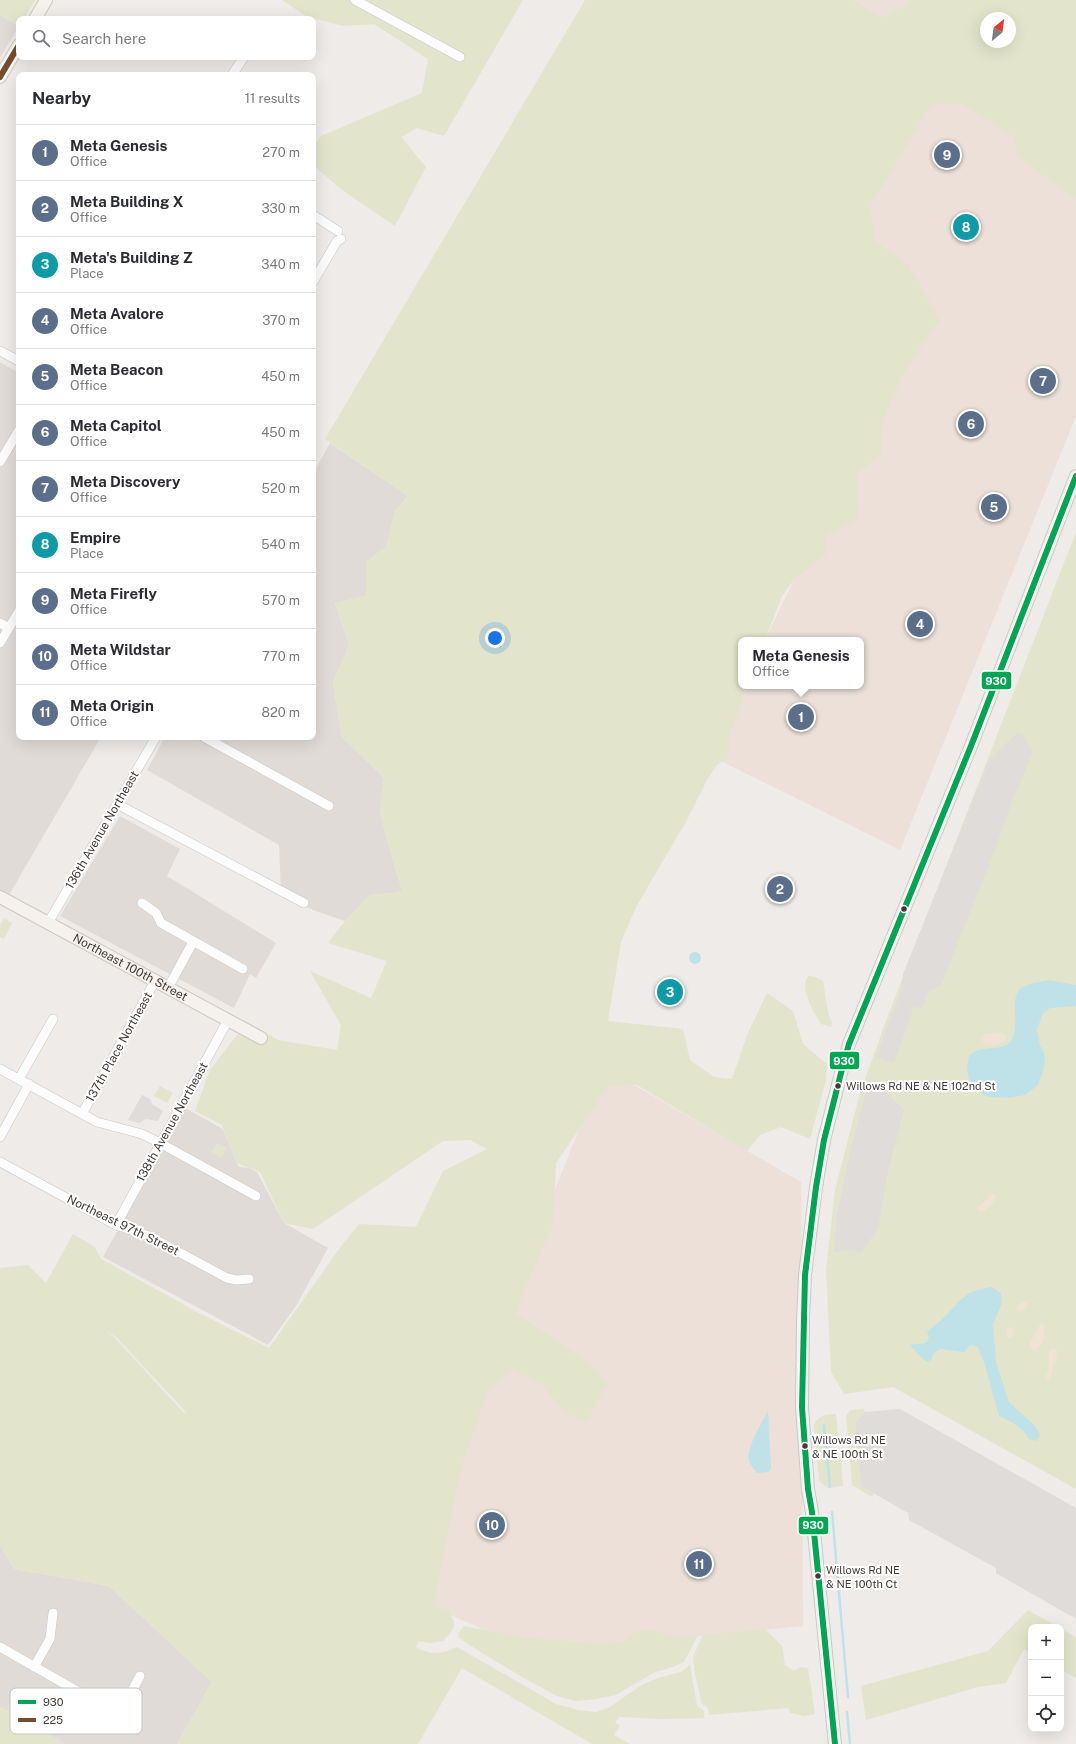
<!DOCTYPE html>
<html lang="en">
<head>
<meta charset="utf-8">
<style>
  :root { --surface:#fff; --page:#f2f2f3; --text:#2b2b33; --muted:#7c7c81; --line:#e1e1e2; --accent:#7e7874 }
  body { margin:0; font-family:"Public Sans",sans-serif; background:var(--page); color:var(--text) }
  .controls { position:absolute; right:12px; bottom:12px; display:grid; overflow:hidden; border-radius:8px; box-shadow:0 4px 16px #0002 }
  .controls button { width:36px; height:36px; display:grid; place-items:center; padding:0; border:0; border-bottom:1px solid var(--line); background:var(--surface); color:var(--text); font:20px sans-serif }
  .compass { position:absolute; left:980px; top:12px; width:36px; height:36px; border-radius:50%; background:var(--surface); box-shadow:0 4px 16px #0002; rotate:29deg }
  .you { position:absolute; left:495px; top:638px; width:14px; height:14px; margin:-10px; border:3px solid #fff; border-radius:50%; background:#1a73e8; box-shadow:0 0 0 6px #1a73e833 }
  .badge { display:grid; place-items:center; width:26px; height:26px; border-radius:50%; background:var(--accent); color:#fff; font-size:13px; font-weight:700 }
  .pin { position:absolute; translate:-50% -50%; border:2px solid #fff; box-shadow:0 1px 4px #0006 }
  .popup { position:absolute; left:738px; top:637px; width:126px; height:52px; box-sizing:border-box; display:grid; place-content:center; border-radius:8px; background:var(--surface); filter:drop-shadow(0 1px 3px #0005); font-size:13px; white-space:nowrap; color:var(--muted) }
  .popup b { font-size:15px; color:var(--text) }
  .popup::after { content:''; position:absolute; left:50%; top:100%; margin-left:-8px; border:8px solid transparent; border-top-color:var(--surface) }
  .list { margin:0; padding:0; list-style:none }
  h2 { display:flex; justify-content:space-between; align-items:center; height:52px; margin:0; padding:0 16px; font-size:17px }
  h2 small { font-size:13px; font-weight:400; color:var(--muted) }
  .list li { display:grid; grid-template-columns:26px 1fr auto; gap:12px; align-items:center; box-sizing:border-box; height:56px; padding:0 16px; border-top:1px solid var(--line) }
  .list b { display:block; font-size:15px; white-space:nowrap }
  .list p { margin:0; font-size:13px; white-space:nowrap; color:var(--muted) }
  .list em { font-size:13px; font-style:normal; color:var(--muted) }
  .icon { flex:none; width:22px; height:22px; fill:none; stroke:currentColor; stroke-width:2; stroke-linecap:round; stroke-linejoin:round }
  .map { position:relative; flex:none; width:1076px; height:1744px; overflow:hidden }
  .search { position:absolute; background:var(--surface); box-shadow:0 4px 16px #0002; left:16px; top:16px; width:300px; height:44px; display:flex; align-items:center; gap:10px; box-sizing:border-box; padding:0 14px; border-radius:8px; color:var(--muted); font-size:15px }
  .panel { position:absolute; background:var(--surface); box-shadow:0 4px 16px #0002; left:16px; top:72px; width:300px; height:668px; border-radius:8px }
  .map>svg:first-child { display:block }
  .residential { fill:#e1dbd7 }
  .commercial { fill:#ece0d9 }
  .green { fill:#e2e5cb; fill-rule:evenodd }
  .sand { fill:#f0e3d5 }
  .parking { fill:#dfdcd9 }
  .water { fill:#bee2e7 }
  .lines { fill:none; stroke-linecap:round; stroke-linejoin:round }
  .stream { stroke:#bee2e7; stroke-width:2.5 }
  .street-casing { stroke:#cac7c5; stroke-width:10 }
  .secondary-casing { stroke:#cec7c2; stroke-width:14 }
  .street { stroke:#fcfcfc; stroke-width:9 }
  .secondary { stroke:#f5f2ee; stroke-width:12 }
  .bus-1-casing { stroke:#fff; stroke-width:9 }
  .bus-2-casing { stroke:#fff; stroke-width:9 }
  .bus-1 { stroke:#00a651; stroke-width:6 }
  .bus-2 { stroke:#7a4b2a; stroke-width:6 }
  .bus-dot { fill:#423a36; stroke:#fff; stroke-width:1.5 }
  .labels { text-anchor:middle; stroke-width:4; stroke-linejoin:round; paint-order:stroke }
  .bus-label { font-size:11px; fill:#423a36; stroke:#fff; text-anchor:start }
  .street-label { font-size:12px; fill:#423a36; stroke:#fff }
  .key { fill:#fff; stroke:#c6c4c3; stroke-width:1 }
  .key-label { font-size:11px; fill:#423a36 }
  .line-badge { stroke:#fff; stroke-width:1.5 }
  .badge-label { font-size:11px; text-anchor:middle; font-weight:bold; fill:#fff }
</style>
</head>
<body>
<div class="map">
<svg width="1076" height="1744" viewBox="0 0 1076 1744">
  <rect width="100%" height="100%" fill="#eeebe8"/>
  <path class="residential" d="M 0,15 L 19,26 L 0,58 Z
    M 0,362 L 19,373 L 19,737 L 101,737 L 9,895 L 0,890 Z
    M 330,443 L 408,496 L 395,511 L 386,547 L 366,562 L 366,596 L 335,603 L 349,645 L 333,683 L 342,737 L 384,778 L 380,813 L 396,871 L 403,892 L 370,895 L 345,921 L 313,910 L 281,893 L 279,845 L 147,770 L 165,737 L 313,737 L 313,474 Z
    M 120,816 L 180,849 L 167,876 L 276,943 L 256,978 L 250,974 L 234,1008 L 60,916 Z
    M 185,1108 L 223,1129 L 237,1164 L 239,1167 L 249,1168 L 257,1172 L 284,1223 L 328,1248 L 296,1306 L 268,1345 L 103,1257 Z
    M 0,1545 L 14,1569 L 109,1586 L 212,1682 L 177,1744 L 66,1744 L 0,1707 Z"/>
  <path class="commercial" d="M 586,0 L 977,0 L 932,75 L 1076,171 L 1076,416 L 900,850 L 709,755 L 742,686 L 861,686 L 861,640 L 765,640 L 918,323 Z
    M 608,1082 L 636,1086 L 801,1182 L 803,1626 L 534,1652 L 412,1598 L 454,1442 L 588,1107 Z"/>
  <path class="green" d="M 0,0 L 35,0 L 24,19 L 19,19 L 19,26 L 0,15 Z
    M 282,0 L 523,0 L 444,136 L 417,128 L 401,137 L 426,167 L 395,226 L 342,190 L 313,165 L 313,147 L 321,136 L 422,93 L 428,59 L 374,24 L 343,26 L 306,16 Z
    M 585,0 L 853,0 L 882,18 L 910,3 L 909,0 L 1076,0 L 1076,199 L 1018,157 L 1013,136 L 962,104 L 931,105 L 870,207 L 876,242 L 909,265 L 940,321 L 935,325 L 901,378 L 882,422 L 881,454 L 857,474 L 858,520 L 826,536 L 826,555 L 795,578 L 782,596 L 765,640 L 741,640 L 741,686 L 748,686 L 729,736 L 729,757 L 717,765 L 707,780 L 687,820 L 636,907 L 621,942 L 608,1021 L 683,1029 L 690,1060 L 714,1077 L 732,1079 L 747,1035 L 767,993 L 793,1011 L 803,1044 L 827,1064 L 826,1080 L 810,1139 L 781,1127 L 760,1135 L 747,1151 L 637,1085 L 609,1086 L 556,1163 L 553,1224 L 515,1313 L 589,1363 L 607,1384 L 587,1422 L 567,1414 L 540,1383 L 511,1370 L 488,1390 L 460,1472 L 434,1606 L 449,1611 C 458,1626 454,1629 443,1641 L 430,1643 L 419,1641 L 416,1647 C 432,1656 441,1654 457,1647 L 556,1704 L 578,1710 L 596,1712 L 610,1707 L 640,1686 L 658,1678 L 681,1672 L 690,1665 L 697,1706 L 704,1711 L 704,1718 L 662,1719 L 619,1717 L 615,1722 L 620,1726 L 614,1735 L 630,1744 L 592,1744 L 462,1668 L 418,1744 L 177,1744 L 212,1682 L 109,1586 L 14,1569 L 0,1545 L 0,1268 L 28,1265 L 46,1283 L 73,1234 L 95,1247 L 101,1259 L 199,1313 L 269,1348 L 339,1249 L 359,1224 L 416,1227 L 443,1171 L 487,1149 L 470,1140 L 443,1141 L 313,1229 L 284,1223 L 260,1172 L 236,1163 L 222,1125 L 195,1111 L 210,1070 L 247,1022 L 278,1040 L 337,1050 L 341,1025 L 310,971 L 371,998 L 387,961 L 328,943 L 345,921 L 370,895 L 403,892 L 396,871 L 380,813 L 384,778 L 342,737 L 333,683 L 349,645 L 335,603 L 366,596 L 366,562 L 386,547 L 395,511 L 408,496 L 325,439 ZM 986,18 L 1010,18 L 1010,42 L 986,42 ZM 106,1331 L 116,1337 L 187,1413 L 183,1412 L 115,1338 Z
    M 1076,532 L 1076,1489 L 893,1387 L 844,1394 L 831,1372 L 826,1271 L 835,1190 L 860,1093 L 886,1021 Z
    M 4,918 L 12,923 L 4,939 L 0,937 L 0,925 Z
    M 808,976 L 816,977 L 823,981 C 826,995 826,1011 832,1023 L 831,1027 L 821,1024 C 814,1012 799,990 808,976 Z
    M 160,1086 L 173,1093 L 167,1103 L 154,1096 Z
    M 217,1143 L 227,1148 L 221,1158 L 211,1152 Z
    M 864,1409 L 865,1412 L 855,1422 L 861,1486 L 874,1493 L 872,1497 L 852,1485 L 846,1416 L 850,1410 Z
    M 836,1414 L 839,1443 L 831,1444 L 832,1458 L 841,1457 L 843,1486 L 827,1488 L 819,1481 L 814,1425 C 819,1415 826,1414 836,1414 Z
    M 1028,1610 L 1058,1627 L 1031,1627 L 1031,1653 L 1024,1649 L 1006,1683 L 978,1687 L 866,1720 L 861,1686 L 988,1651 Z
    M 464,1626 L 520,1637 L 599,1644 L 624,1642 L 636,1631 L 651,1630 L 675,1637 L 698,1635 L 684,1662 L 673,1667 L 655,1672 L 616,1695 L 596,1699 L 575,1701 L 557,1696 L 524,1678 L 482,1653 L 458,1637 L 459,1632 Z
    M 765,1629 L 782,1646 L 785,1665 L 794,1671 L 801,1667 L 808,1668 L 815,1714 L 804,1716 L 790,1713 L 789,1708 L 709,1715 L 708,1708 L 702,1704 L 695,1673 L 693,1657 L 703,1635 Z
    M 1061,1629 L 1076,1637 L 1076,1678 L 1061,1670 Z
    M 0,1707 L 66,1744 L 0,1744 Z"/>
  <path class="sand" d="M 1002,1033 L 1006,1037 L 1005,1041 C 998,1044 984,1049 982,1039 L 985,1034 Z
    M 993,1194 L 996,1196 C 995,1202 988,1209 982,1212 L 977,1210 L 977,1206 L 981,1205 Z
    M 1026,1301 L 1028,1305 L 1023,1310 L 1019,1311 L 1016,1308 L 1018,1305 Z
    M 1041,1323 L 1045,1326 L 1043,1332 L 1045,1337 L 1038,1349 L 1035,1352 L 1030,1347 L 1030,1343 Z
    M 1009,1327 L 1014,1331 L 1012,1337 L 1009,1338 L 1006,1334 L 1007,1329 Z
    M 1053,1348 L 1057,1351 L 1057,1355 L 1053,1365 L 1051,1379 L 1046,1380 L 1045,1378 L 1049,1369 L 1049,1353 Z"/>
  <path class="parking" d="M 1018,732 L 1024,735 L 1033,752 L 1012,801 L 996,847 L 941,985 L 928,992 L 922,1009 L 914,1006 L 894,1063 L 876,1057 L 901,991 L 903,974 L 989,760 Z
    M 869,1079 L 875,1081 L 904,1110 L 888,1171 L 878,1229 L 861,1252 L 850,1250 L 834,1252 L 837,1216 L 843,1185 L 852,1145 Z
    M 142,1095 L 150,1099 L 152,1104 L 163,1111 L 158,1121 L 146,1119 L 139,1123 L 128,1120 Z
    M 900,1409 L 1076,1508 L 1076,1619 L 996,1573 L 996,1568 L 909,1520 L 908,1513 L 861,1486 L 855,1422 L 865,1412 Z"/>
  <path class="water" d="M689 958a6 6 0 1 1 12 0a6 6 0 1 1-12 0Z
    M 1049,980 L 1076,985 L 1076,1006 L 1050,1008 L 1043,1013 L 1037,1029 L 1040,1046 L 1044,1052 L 1045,1060 L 1043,1072 L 1038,1085 L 1025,1095 L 1008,1098 L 989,1097 L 976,1091 L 969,1079 L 967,1069 L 969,1056 C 981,1043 999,1053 1010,1042 C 1019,1034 1013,1008 1016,996 C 1017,994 1019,991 1020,988 L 1033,983 Z
    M 991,1287 L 1001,1293 L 1002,1303 L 993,1324 L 996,1362 L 1009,1402 L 1035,1426 L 1040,1435 L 1036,1441 L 1029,1439 C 1022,1426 1012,1422 999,1416 L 984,1362 L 978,1347 L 970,1345 L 964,1352 L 940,1349 L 934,1353 L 931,1360 L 927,1362 L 919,1355 L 910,1345 L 926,1343 L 929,1338 L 927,1332 C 933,1326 939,1323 944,1317 C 964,1298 961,1293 991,1287 Z
    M 768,1411 L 771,1469 L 768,1472 L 757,1473 C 754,1469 750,1465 749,1460 C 746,1448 762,1422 768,1411 Z"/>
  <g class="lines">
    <path class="stream" d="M 824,1425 L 830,1487
      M 832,1512 L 848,1697
      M 847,1712 L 850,1744"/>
    <g class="street-casing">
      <path id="street" d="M 355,0 L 460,57
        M 232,75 L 244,57
        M 313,215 L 338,231
        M 313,282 L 337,241 L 341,239
        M 0,351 L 19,361
        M 0,462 L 19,430
        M 0,623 L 9,628
        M 0,643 L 19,611
        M 204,737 L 329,806
        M 117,804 L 304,903
        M 142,903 L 156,913 L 161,923 L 243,969
        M 48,923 L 156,737
        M 168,988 L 193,942
        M 0,1069 L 97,1122 L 142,1134 L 160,1143 L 256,1196
        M 19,1079 L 53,1019
        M 82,1114 L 155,981
        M 0,1137 L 29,1084
        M 0,1162 L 116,1225 L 149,1236 L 227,1278 L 236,1280 L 249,1279
        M 116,1225 L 228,1020
        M 0,1647 L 119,1715 L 140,1676
        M 34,1667 L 50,1639 L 53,1613"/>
    </g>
    <g class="secondary-casing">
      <g id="secondary">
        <path d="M 35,19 L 46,0"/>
        <path d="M 0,77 L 19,45"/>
        <path id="s1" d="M 0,897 L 261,1038"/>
        <path d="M 835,1744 L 812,1512 L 808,1489 L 802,1407 L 803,1320 L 805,1275 L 816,1187 L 824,1140 L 841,1073 L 849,1044 L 971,746 L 1076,476"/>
      </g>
    </g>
    <use href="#street" class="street"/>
    <use href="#secondary" class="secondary"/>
    <g class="bus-1-casing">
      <path id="bus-1" d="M 835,1744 L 812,1512 L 808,1489 L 802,1407 L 805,1275 L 816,1187 L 824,1140 L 841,1073 L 849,1044 L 971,746 L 1076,476"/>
    </g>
    <g class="bus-2-casing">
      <path id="bus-2" d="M 0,77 L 19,45"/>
    </g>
    <use href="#bus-1" class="bus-1"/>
    <use href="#bus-2" class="bus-2"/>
  </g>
  <g class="bus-dot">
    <circle cx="904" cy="909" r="3.5"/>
    <circle cx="838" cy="1086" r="3.5"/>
    <circle cx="805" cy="1446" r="3.5"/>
    <circle cx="818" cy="1576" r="3.5"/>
  </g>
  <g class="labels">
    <g class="bus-label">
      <text x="846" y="1090">Willows Rd NE &amp; NE 102nd St</text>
      <text x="812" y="1444">Willows Rd NE<tspan x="812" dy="14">&amp; NE 100th St</tspan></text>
      <text x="826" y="1574">Willows Rd NE<tspan x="826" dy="14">&amp; NE 100th Ct</tspan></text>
    </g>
    <g class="street-label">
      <text transform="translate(102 830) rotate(-60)" y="4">136th Avenue Northeast</text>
      <text dy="4" stroke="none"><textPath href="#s1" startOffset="148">Northeast 100th Street</textPath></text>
      <text transform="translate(119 1047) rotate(-61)" y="4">137th Place Northeast</text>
      <text transform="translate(172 1122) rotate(-61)" y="4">138th Avenue Northeast</text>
      <text transform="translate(123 1225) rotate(26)" y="4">Northeast 97th Street</text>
    </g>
  </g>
  <rect x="10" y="1688" width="132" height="46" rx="6" class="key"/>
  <rect x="18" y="1700" width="18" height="4" fill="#00a651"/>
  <rect x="18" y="1718" width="18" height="4" fill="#7a4b2a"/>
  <g class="key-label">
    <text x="43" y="1706">930</text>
    <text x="43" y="1724">225</text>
  </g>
  <g class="line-badge">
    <rect x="981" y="671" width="31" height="19" rx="4" fill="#00a651"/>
    <rect x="829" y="1051" width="31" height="19" rx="4" fill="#00a651"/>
    <rect x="798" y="1516" width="31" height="19" rx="4" fill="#00a651"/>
  </g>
  <g class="badge-label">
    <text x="996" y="685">930</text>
    <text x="844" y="1065">930</text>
    <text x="813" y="1529">930</text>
  </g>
</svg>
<div class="controls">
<button>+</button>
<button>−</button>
<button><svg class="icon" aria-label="locate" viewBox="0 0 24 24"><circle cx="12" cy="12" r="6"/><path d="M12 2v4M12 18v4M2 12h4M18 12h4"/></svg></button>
</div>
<svg class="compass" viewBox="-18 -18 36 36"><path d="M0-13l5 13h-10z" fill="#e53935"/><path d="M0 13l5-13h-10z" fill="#7c7c81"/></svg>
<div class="you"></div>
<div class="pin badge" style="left:801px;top:717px;background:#5c6f8a">1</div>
<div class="popup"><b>Meta Genesis</b>Office</div>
<div class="pin badge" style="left:780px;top:889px;background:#5c6f8a">2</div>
<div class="pin badge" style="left:670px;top:992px;background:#0f9aa8">3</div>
<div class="pin badge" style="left:920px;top:624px;background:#5c6f8a">4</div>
<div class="pin badge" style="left:994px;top:507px;background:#5c6f8a">5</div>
<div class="pin badge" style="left:971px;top:424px;background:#5c6f8a">6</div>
<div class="pin badge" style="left:1043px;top:381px;background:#5c6f8a">7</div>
<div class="pin badge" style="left:966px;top:227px;background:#0f9aa8">8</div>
<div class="pin badge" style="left:947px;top:155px;background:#5c6f8a">9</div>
<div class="pin badge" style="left:492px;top:1525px;background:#5c6f8a">10</div>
<div class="pin badge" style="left:699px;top:1564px;background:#5c6f8a">11</div>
<div class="search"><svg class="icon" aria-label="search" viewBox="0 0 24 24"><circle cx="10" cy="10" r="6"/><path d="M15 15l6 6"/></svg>Search here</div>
<section class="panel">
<h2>Nearby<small>11 results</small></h2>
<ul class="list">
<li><span class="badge" style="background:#5c6f8a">1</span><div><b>Meta Genesis</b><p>Office</p></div><em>270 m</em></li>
<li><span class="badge" style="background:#5c6f8a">2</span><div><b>Meta Building X</b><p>Office</p></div><em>330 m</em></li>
<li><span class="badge" style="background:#0f9aa8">3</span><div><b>Meta's Building Z</b><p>Place</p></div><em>340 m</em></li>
<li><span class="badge" style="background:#5c6f8a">4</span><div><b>Meta Avalore</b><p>Office</p></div><em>370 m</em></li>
<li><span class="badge" style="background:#5c6f8a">5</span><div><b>Meta Beacon</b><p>Office</p></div><em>450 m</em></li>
<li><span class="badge" style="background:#5c6f8a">6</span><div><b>Meta Capitol</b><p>Office</p></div><em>450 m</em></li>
<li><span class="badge" style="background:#5c6f8a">7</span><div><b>Meta Discovery</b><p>Office</p></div><em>520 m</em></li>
<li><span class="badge" style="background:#0f9aa8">8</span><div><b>Empire</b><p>Place</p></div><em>540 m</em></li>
<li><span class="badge" style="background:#5c6f8a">9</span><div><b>Meta Firefly</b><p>Office</p></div><em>570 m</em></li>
<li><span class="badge" style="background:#5c6f8a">10</span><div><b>Meta Wildstar</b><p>Office</p></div><em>770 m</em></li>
<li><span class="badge" style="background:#5c6f8a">11</span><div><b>Meta Origin</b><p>Office</p></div><em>820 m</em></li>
</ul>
</section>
</div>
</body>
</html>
